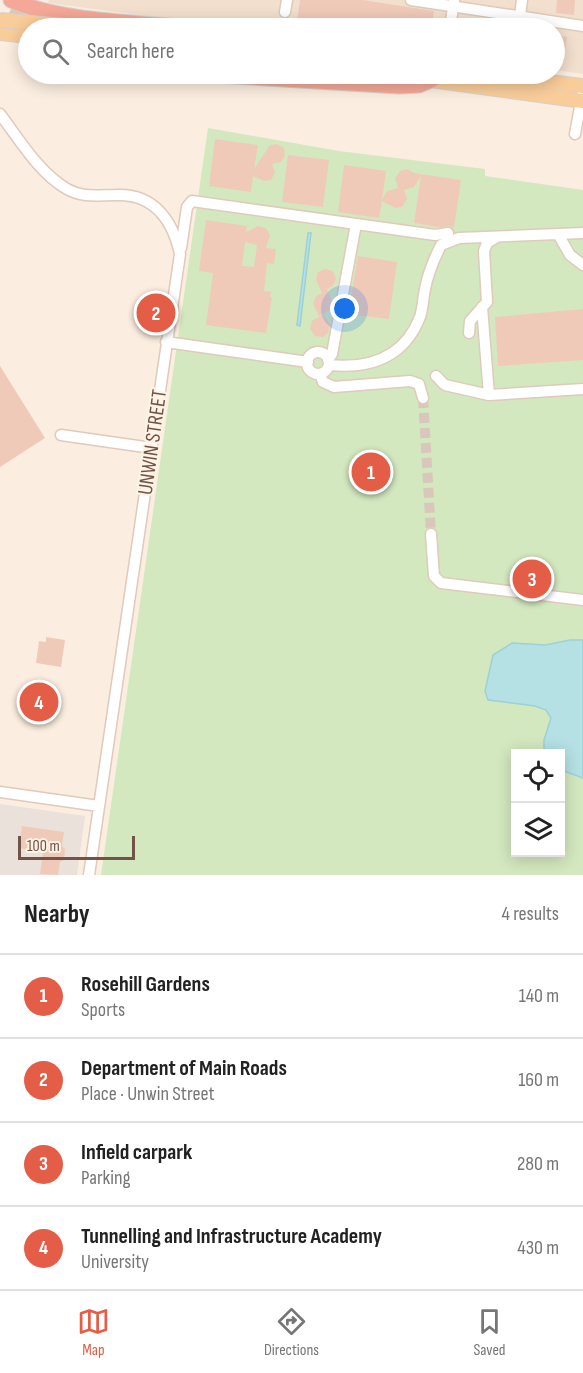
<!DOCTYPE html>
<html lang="en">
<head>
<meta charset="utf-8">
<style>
  :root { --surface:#fff; --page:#f6f6f6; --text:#222; --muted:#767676; --line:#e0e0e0; --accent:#e35d47 }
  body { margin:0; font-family:"Sofia Sans Condensed",sans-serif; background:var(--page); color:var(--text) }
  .controls { position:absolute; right:18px; bottom:18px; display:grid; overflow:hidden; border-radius:0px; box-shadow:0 3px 15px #0003 }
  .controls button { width:54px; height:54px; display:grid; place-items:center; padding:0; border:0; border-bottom:2px solid var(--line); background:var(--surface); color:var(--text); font:30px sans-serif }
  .scale { position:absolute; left:18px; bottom:15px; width:117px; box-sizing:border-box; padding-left:6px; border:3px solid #715348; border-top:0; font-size:16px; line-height:21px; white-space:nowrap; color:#715348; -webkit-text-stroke:4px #fff3e5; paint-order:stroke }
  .you { position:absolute; left:345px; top:309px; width:21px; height:21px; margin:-15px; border:4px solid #fff; border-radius:50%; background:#1a73e8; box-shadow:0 0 0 9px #1a73e833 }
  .badge { display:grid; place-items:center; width:39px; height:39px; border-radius:50%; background:var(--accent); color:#fff; font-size:20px; font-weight:700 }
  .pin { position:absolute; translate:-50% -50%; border:3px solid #fff; box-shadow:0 2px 6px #0006 }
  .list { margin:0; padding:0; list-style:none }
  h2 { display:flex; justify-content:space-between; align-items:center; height:78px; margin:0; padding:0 24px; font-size:26px }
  h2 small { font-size:20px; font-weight:400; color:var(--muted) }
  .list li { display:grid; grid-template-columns:39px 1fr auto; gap:18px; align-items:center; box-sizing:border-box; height:84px; padding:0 24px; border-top:2px solid var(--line) }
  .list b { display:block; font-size:22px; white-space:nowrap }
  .list p { margin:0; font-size:20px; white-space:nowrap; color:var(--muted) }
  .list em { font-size:20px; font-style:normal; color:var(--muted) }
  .icon { flex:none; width:33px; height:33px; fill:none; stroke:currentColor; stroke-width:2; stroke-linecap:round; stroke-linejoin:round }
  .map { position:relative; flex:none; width:583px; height:875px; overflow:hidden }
  .search { position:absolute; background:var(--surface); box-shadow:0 3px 15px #0003; left:18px; right:18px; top:18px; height:66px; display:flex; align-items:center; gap:15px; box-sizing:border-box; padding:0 21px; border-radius:33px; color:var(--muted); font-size:22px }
  .sheet { height:414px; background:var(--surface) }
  nav { display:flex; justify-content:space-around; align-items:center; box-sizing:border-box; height:84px; border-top:2px solid var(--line); background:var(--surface); font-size:16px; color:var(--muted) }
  nav a { display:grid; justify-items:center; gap:3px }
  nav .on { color:var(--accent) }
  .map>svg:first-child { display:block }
  .residential { fill:#f3dfce }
  .industrial { fill:#eae1db }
  .green { fill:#d3e8bf; fill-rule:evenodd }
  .water { fill:#b5e1e4; stroke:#9cd1d5; stroke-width:1.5 }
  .building { fill:#f0cab8; fill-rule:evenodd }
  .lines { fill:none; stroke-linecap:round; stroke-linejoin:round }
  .minor-tunnel { stroke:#d8c7ba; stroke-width:10; stroke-dasharray:10 5; stroke-linecap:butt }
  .highway-tunnel { stroke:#d8c7ba; stroke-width:15; stroke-dasharray:15 8; stroke-linecap:butt }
  .minor-casing { stroke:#dfcabc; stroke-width:13 }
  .major-casing { stroke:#d7cfcc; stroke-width:16 }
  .highway-casing { stroke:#d7cfcc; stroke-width:17 }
  .minor { stroke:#fff; stroke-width:10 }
  .major { stroke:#f9cd99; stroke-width:14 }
  .highway { stroke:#f5a897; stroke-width:15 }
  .major-bridge-casing { stroke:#d7cfcc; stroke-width:16; stroke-linecap:butt }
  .major-bridge { stroke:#f9cd99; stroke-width:14 }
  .labels { text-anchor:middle; stroke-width:4.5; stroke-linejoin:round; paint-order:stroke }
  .street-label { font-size:21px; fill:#715348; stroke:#fff3e5 }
</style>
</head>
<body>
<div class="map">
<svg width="583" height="875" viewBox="0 0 583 875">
  <rect width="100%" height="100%" fill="#fbeee0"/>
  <path class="residential" d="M 49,0 L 583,0 L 583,74 L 555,70 L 554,28 L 239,28 L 48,3 Z"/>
  <path class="industrial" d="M 0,804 L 85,816 L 77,875 L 0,875 Z"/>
  <path class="green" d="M 208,128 L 339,151 L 485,169 L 485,176 L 583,190 L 583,875 L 101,875 ZM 516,754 L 560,754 L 560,852 L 516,852 Z"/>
  <path class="water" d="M 308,233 L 311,233 L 300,326 L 297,325 Z
    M 570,640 L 583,640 L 583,778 L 561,770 L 560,754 L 544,753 L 544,740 L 551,718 L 546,710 L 535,706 L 488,700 L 485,691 L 493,655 L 512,643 L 545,645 Z"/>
  <path class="building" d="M 300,0 L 363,0 L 434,11 L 431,28 L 296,28 Z
    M 557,0 L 575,0 L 574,15 L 556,13 Z
    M 460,21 L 484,25 L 484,28 L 459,28 Z
    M 555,36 L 567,37 L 563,62 L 555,61 Z
    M 215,139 L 258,145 L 254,169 L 270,145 L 277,144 L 284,148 L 285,155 L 281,162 L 272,164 L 275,173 L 271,180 L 264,181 L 253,176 L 251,192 L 209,186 Z
    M 288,155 L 329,160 L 323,207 L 282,202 Z
    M 344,165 L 386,171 L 382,200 L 387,191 L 398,188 L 395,178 L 400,171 L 407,169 L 414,173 L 461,180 L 454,228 L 450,226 L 439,227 L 414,223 L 421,176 L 414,187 L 404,190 L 407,199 L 402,207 L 395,208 L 382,201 L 379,218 L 338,212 Z
    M 206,220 L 247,226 L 246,232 L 258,226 L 266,228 L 270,235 L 266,248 L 276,249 L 274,264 L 267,263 L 264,291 L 271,292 L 270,297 L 272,298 L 266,333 L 206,325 L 213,273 L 199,271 ZM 245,242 L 257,245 L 254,267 L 242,266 Z
    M 358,256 L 397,262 L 389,319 L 348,314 Z
    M 325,269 L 333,271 L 336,279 L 333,286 L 327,289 L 333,303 L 330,310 L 323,314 L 330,324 L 328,333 L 323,337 L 315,336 L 310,329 L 312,321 L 323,314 L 319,316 L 313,304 L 316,296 L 322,293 L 316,280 L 318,272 Z
    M 583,309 L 583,360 L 498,366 L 495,317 Z
    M 0,366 L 45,438 L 0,467 Z
    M 46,637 L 65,640 L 61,667 L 36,663 L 39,641 L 46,642 Z
    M 29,693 L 56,697 L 54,712 L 27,708 Z
    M 22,826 L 64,832 L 62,846 L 65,849 L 64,860 L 60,862 L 58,875 L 40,874 L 43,852 L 19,848 Z"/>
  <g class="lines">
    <path class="minor-tunnel" d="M 423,398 L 431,534"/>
    <path class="highway-tunnel" d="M 10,11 L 33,24"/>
    <g class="minor-casing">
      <path id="minor" d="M 411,0 L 583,26
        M 285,12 L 287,0
        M 520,16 L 522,0
        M 450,28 L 454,0
        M 0,114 C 19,139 39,173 67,189 C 83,198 98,195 116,195 C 154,193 173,221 180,254 L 89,875
        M 575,134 L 583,91
        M 558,234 L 570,255 L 583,265
        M 181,248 L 187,207 L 192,201 L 435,235 L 448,233
        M 482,307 L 489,395 L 583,389
        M 469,333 L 470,321 L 487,302 L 484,251 L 487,243 L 497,237
        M 166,342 L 308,362
        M307 363a11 11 0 1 1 22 0a11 11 0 1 1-22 0Z
        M 328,360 L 332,354 L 356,224
        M 329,365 C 369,369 404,358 420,317 C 423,308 423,298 425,289 C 428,273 434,259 441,245 L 459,238 L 583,233
        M 320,374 L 323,382 L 334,387 L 410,381 L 419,384 L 423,398
        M 436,376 L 445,385 L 489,395
        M 61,435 L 152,448
        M 431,534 L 434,576 L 441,583 L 583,600
        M 0,792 L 99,806"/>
    </g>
    <g class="major-casing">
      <path id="major" d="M 0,33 L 28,36
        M 387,74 L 583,101
        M 486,74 L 583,86"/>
    </g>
    <g class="highway-casing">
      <path id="highway" d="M 11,0 C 62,22 134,22 190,28
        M 202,74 L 399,86 L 419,85 L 433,79"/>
    </g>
    <use href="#minor" class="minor"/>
    <use href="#major" class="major"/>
    <use href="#highway" class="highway"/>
    <g class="major-bridge-casing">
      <path id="major-bridge" d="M 0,20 L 85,28"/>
    </g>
    <use href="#major-bridge" class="major-bridge"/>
  </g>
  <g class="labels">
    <g class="street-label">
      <text transform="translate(152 442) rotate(-82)" y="7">UNWIN STREET</text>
    </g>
  </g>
</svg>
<div class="controls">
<button><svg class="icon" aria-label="locate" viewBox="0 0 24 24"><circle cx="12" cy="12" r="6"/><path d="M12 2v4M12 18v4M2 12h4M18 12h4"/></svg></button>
<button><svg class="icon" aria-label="layers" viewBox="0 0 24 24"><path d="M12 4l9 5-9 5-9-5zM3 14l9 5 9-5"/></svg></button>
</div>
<div class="scale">100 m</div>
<div class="you"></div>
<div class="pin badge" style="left:371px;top:472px">1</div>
<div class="pin badge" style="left:156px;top:313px">2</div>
<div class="pin badge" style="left:532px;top:579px">3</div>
<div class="pin badge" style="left:39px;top:702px">4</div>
<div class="search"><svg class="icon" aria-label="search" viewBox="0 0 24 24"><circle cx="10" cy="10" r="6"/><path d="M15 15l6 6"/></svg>Search here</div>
</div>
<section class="sheet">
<h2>Nearby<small>4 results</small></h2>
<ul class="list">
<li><span class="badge">1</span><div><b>Rosehill Gardens</b><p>Sports</p></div><em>140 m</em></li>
<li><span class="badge">2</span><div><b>Department of Main Roads</b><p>Place · Unwin Street</p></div><em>160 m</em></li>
<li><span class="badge">3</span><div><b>Infield carpark</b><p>Parking</p></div><em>280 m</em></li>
<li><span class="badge">4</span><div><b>Tunnelling and Infrastructure Academy</b><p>University</p></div><em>430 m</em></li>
</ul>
</section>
<nav>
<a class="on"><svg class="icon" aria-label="map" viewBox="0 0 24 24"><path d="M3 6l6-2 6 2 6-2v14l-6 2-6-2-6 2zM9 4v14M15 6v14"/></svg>Map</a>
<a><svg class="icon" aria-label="directions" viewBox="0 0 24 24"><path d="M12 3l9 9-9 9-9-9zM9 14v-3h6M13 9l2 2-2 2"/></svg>Directions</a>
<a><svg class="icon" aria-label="saved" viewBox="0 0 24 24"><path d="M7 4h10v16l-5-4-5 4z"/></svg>Saved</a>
</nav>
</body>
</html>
